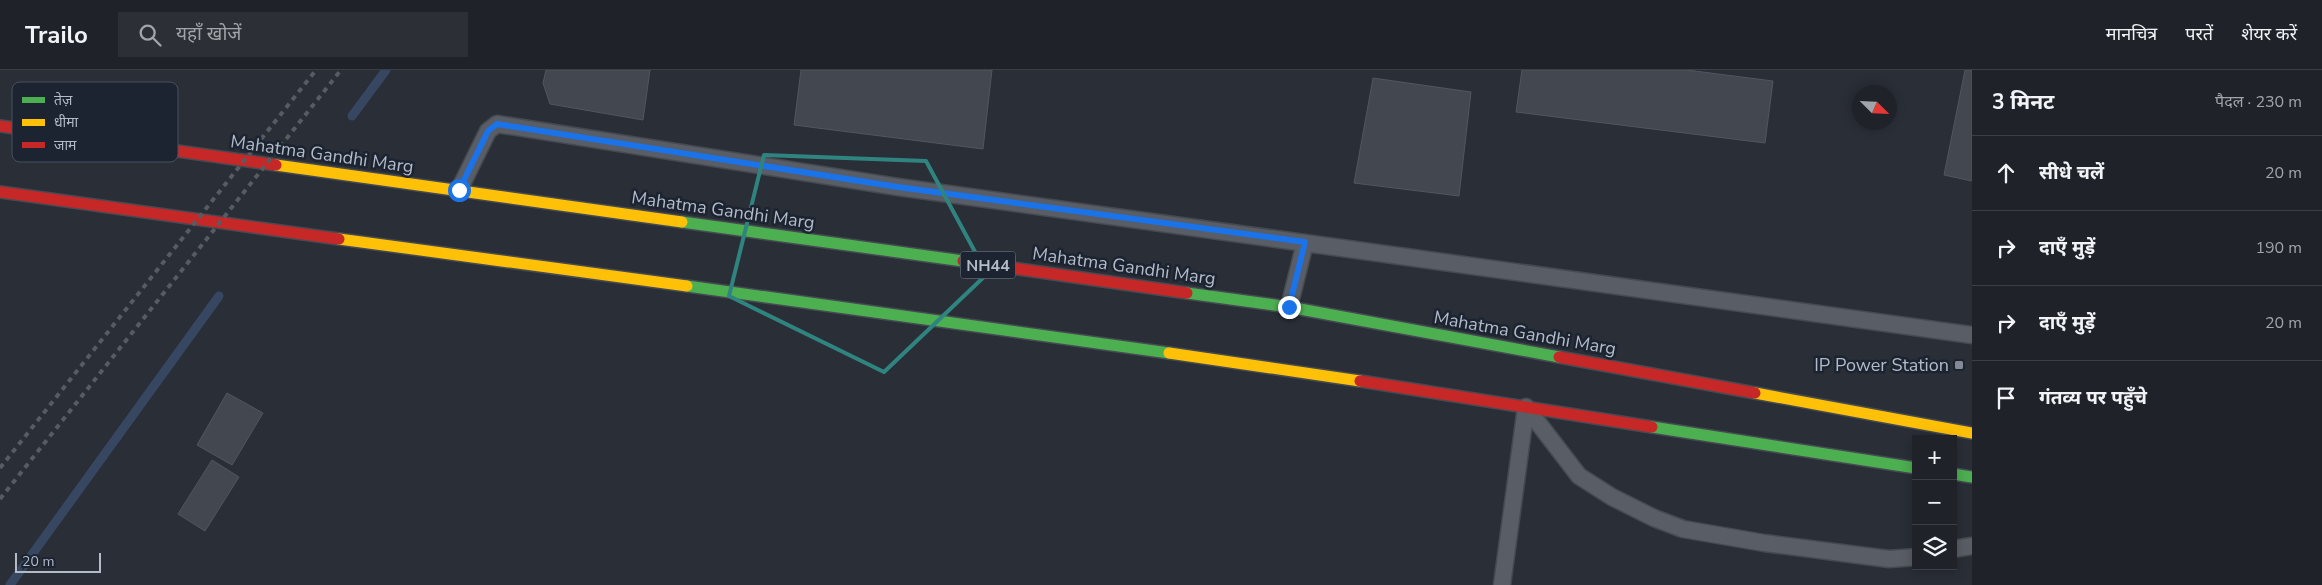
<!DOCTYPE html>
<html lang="hi">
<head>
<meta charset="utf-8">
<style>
  :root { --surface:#1f2229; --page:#2c2f35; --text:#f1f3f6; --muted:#a1a4a8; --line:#3c3f46 }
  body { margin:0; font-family:"Nunito Sans","Noto Sans Devanagari",sans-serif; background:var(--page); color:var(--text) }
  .controls { position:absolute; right:15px; bottom:15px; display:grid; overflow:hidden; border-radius:0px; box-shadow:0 2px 12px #0003 }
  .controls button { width:45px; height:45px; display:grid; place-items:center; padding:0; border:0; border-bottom:1px solid var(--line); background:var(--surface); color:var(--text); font:25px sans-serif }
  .compass { position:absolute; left:1852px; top:15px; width:45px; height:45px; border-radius:50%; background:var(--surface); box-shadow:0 2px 12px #0003; rotate:114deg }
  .scale { position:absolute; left:15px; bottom:12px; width:86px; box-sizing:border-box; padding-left:5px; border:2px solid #b3bac8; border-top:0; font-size:14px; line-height:18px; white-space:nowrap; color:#b3bac8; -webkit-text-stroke:4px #1c2431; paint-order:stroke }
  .stop { position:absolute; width:15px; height:15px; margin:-11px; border:4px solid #1a73e8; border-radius:50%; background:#fff }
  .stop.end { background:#1a73e8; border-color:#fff; box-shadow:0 1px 5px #0008 }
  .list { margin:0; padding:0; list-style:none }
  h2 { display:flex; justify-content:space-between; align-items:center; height:65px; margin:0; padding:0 20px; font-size:21px }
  h2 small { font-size:16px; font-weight:400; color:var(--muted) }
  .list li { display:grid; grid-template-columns:32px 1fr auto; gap:15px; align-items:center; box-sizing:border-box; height:75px; padding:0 20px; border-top:1px solid var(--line) }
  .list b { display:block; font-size:19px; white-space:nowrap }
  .list em { font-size:16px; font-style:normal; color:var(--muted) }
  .icon { flex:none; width:28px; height:28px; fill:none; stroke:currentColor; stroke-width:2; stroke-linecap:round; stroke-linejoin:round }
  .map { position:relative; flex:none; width:1972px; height:515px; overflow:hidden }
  header { display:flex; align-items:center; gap:30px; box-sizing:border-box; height:70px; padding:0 25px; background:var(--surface); border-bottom:1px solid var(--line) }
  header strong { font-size:24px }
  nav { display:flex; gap:28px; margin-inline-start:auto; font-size:18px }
  .search { width:350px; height:45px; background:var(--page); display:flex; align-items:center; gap:12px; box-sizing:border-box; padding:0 18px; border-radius:0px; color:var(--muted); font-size:19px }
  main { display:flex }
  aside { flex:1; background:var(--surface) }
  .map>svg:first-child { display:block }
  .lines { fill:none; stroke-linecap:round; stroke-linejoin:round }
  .stream { stroke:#374762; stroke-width:9 }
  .building { fill:#43474f; stroke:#51565f }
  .lane-casing { stroke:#454950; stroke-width:19 }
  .fast-casing { stroke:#464a53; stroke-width:14 }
  .slow-casing { stroke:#464a53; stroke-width:14 }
  .jam-casing { stroke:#464a53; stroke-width:14 }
  .lane { stroke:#595d65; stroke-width:16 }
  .fast { stroke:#4caf50; stroke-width:11 }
  .slow { stroke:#ffc107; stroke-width:11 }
  .jam { stroke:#c62828; stroke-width:11 }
  .rail { stroke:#585c62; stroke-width:4; stroke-dasharray:5 5; stroke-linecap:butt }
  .route { stroke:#1a73e8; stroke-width:6 }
  .marked { fill:none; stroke:#308480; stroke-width:4; stroke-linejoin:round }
  .poi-dot { fill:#838995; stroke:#1c2431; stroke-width:2 }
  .labels { text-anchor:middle; stroke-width:5; stroke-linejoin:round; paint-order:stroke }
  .shield { fill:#1c2431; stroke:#868d9b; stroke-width:1 }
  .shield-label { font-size:16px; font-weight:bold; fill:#b3bac8 }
  .street-label { font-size:18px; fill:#b3bac8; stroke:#1c2431 }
  .poi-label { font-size:18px; fill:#b3bac8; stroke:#1c2431; text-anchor:end }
  .key { fill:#1c2431; stroke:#49515e; stroke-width:1 }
  .key-label { font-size:14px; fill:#b3bac8 }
</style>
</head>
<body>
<header>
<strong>Trailo</strong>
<div class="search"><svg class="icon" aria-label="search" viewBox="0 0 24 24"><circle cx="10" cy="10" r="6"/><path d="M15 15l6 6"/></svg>यहाँ खोजें</div>
<nav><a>मानचित्र</a><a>परतें</a><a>शेयर करें</a></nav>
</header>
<main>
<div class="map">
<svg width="1972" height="515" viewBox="0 0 1972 515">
  <rect width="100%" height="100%" fill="#292e37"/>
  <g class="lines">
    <path class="stream" d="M 352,46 L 386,0
      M 10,515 L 219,226"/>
  </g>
  <path class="building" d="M 546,0 L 650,0 L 643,50 L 550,34 L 543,13 Z
    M 801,0 L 992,0 L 983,79 L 794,55 Z
    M 1522,0 L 1687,0 L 1773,11 L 1765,73 L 1516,42 Z
    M 1965,0 L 1972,0 L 1972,111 L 1944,105 Z
    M 1373,8 L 1471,22 L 1459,126 L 1354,113 Z
    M 227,323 L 263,343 L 232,395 L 197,375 Z
    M 212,390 L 239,407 L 205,461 L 178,444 Z"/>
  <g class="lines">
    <g class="lane-casing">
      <path id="lane" d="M 459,120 L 488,61 L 497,54 L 898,117 L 1305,173
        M 1289,237 L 1305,173 L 1972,265
        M 1526,337 L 1579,406 L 1612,427 L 1654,448 L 1683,459 L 1764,473 L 1889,489 L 1916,487
        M 1953,479 L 1972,476
        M 1502,515 L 1526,337"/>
    </g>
    <g class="fast-casing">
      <path id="fast" d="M 682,152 L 963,191
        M 687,216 L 1169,283
        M 1187,223 L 1289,237 L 1559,287
        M 1652,357 L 1916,398
        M 1953,404 L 1972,407"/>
    </g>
    <g class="slow-casing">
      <path id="slow" d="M 276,95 L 682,152
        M 339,169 L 687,216
        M 1169,283 L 1360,311
        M 1755,323 L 1972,363"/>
    </g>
    <g class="jam-casing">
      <path id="jam" d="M 0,56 L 276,95
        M 0,122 L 339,169
        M 963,191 L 1187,223
        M 1559,287 L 1755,323
        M 1360,311 L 1652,357"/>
    </g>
    <use href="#lane" class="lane"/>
    <use href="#fast" class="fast"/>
    <use href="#slow" class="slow"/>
    <use href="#jam" class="jam"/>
    <path class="rail" d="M 0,398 L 316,0
      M 0,429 L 341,0"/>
  </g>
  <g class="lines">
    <path class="route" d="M 459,120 L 488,61 L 497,54 L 898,117 L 1305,172 L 1289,237"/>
  </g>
  <path class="marked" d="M 764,85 L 926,91 L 987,204 L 884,302 L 729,226 Z"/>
  <rect class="poi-dot" x="1954" y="290" width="10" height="10" rx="2.5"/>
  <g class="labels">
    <rect class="shield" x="960.5" y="181.5" width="55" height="27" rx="4"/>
    <g class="shield-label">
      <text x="988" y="201">NH44</text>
    </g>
    <g class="street-label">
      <text transform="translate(322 84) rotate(8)" y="6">Mahatma Gandhi Marg</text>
      <text transform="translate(723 140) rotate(8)" y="6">Mahatma Gandhi Marg</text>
      <text transform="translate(1124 196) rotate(8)" y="6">Mahatma Gandhi Marg</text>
      <text transform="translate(1525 263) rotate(10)" y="6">Mahatma Gandhi Marg</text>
    </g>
    <g class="poi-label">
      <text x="1949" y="301">IP Power Station</text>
    </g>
  </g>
  <rect x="12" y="12" width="166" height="80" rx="8" class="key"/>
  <rect x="22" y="27" width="23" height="6" fill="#4caf50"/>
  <rect x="22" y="49" width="23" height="7" fill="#ffc107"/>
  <rect x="22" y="72" width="23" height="6" fill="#c62828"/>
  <g class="key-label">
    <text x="54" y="35">तेज़</text>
    <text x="54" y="57">धीमा</text>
    <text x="54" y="80">जाम</text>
  </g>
</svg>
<div class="controls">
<button>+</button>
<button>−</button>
<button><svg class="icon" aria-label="layers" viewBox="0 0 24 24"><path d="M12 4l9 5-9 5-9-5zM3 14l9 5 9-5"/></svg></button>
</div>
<svg class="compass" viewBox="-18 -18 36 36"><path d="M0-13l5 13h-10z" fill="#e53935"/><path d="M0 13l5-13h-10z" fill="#a1a4a8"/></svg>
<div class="scale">20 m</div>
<div class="stop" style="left:459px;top:120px"></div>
<div class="stop end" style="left:1289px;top:237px"></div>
</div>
<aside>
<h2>3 मिनट<small>पैदल · 230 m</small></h2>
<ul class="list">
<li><svg class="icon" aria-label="ahead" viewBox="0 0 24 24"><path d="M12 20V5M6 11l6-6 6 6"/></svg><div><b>सीधे चलें</b></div><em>20 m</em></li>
<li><svg class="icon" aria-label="right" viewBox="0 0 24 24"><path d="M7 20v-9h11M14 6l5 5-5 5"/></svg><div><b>दाएँ मुड़ें</b></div><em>190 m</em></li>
<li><svg class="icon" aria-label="right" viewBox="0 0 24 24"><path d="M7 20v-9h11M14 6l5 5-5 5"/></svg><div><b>दाएँ मुड़ें</b></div><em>20 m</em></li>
<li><svg class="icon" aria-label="arrive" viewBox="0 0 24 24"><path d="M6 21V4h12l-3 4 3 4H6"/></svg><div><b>गंतव्य पर पहुँचे</b></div></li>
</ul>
</aside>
</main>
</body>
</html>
